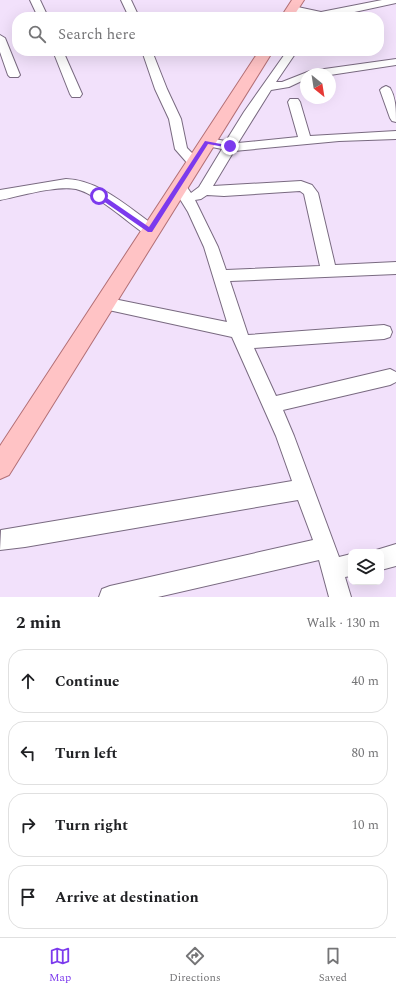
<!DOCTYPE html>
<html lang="en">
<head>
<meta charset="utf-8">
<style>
  :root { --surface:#fff; --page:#f6f6f6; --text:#202124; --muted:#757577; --line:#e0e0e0; --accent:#7c3aed }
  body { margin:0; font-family:Spectral,serif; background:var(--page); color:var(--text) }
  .controls { position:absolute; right:12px; bottom:12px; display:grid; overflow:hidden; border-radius:8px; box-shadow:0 4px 16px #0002 }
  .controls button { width:36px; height:36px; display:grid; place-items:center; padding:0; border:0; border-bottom:1px solid var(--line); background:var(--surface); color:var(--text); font:20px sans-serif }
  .compass { position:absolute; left:300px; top:68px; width:36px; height:36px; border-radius:50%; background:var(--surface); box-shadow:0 4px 16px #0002; rotate:150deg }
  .stop { position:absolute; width:12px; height:12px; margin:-9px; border:3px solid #7c3aed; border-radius:50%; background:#fff }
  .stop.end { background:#7c3aed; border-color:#fff; box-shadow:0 1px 4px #0008 }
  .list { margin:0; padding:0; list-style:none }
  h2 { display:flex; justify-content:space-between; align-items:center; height:52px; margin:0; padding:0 16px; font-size:17px }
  h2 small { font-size:13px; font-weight:400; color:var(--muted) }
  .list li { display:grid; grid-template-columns:26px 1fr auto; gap:12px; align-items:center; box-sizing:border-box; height:64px; margin:0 8px 8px; padding:0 8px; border:1px solid var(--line); border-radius:16px }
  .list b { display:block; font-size:15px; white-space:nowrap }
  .list em { font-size:13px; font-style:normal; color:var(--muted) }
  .icon { flex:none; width:22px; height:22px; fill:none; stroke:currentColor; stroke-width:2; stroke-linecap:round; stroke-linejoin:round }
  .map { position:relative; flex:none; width:396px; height:597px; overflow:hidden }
  .search { position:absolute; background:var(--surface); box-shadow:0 4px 16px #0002; left:12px; right:12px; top:12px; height:44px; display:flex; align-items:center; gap:10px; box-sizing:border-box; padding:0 14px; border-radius:16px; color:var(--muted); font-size:15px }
  .sheet { height:340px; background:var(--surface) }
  nav { display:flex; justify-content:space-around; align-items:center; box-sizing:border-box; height:56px; border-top:1px solid var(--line); background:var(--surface); font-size:11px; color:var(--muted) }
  nav a { display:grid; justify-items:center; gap:2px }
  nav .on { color:var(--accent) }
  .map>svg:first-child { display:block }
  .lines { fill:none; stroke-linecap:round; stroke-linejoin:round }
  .minor-casing { stroke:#796a80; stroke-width:2 }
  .major-casing { stroke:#b37076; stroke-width:2 }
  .minor { fill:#fff; fill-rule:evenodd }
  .major { fill:#ffc3c5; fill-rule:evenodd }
  .route { fill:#7c3aed }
</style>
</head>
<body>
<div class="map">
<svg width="396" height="597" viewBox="0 0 396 597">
  <rect width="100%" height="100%" fill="#f2e1fb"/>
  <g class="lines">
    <g class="minor-casing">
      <path id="minor" d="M 30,0 L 40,0 L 48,17 L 38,17 Z
        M 121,0 L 131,0 L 139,17 L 129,17 Z
        M 382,0 L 396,0 L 396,3 L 336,16 L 311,17 L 311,15 L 289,11 L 288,9 L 293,6 L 321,12 Z
        M 0,35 L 5,38 L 20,75 L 18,77 L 10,77 L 8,75 L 0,52 Z
        M 53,51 L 63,51 L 82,94 L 80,97 L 72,97 L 70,94 Z
        M 142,51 L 152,51 L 167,89 L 181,119 L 187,148 L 201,162 L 199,165 L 194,166 L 189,165 L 175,149 L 169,119 L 155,89 Z
        M 287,51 L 297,51 L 276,82 L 282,82 L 310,71 L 396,59 L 396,65 L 330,75 L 306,74 L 306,79 L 289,87 L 271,90 L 238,143 L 298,137 L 288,102 L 290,99 L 298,99 L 300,102 L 310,136 L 396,131 L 396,139 L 339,141 L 234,151 L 213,186 L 301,181 L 312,185 L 318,193 L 335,265 L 396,262 L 396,274 L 230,281 L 248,335 L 384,325 L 390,327 L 392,332 L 390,337 L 384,339 L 254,348 L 276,396 L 390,369 L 396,372 L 396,382 L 390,385 L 283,410 L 294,436 L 339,557 L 351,554 L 351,576 L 345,577 L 351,597 L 329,597 L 319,560 L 158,597 L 99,597 L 102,589 L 110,586 L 313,540 L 298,500 L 25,547 L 0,550 L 1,530 L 292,481 L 276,436 L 232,337 L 104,309 L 98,308 L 96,303 L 98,298 L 104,297 L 227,322 L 204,247 L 188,212 L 172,186 L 174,183 L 179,181 L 184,183 L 191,193 L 199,187 L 222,149 L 202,145 L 201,142 L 202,139 L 207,138 L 226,141 L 244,112 ZM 300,191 L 304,194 L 320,266 L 226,270 L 218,247 L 195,200 L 201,199 L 207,195 L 224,196 Z
        M 386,86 L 390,88 C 396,98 396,110 396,122 L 392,121 L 390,118 L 380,90 L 382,88 Z
        M 66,179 C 100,180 129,208 155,226 L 157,230 L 155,234 L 150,235 L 145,234 C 126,221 97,194 76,189 C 57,185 20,196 0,200 L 0,190 Z
        M 396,544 L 396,566 L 381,570 L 381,552 L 373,551 Z"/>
    </g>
    <g class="major-casing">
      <path id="major" d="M 292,0 L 304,0 L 293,17 L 281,17 Z
        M 259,51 L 273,51 L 9,475 L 0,479 L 0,446 Z"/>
    </g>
    <use href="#minor" class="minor"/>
    <use href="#major" class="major"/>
  </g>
  <path class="route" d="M 205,141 L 232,146 L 230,148 L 208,144 L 152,232 L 148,232 L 96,196 L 101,194 L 149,227 Z"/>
</svg>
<div class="controls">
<button><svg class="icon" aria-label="layers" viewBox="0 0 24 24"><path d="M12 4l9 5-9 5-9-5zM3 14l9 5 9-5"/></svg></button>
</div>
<svg class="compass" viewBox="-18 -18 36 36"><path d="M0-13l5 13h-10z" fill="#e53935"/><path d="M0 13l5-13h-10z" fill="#757577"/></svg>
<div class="stop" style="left:99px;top:196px"></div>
<div class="stop end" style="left:230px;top:146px"></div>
<div class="search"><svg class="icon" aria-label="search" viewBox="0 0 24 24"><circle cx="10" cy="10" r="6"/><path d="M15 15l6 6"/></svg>Search here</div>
</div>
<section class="sheet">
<h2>2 min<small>Walk · 130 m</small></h2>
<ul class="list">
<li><svg class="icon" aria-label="ahead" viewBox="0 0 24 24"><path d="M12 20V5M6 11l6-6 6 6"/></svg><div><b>Continue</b></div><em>40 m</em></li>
<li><svg class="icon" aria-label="left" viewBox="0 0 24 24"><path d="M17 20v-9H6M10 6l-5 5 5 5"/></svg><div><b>Turn left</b></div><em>80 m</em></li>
<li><svg class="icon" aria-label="right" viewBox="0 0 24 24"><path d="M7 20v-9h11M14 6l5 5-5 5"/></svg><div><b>Turn right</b></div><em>10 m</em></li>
<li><svg class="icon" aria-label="arrive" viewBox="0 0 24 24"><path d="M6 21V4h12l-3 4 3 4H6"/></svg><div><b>Arrive at destination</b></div></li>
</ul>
</section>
<nav>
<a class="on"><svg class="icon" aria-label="map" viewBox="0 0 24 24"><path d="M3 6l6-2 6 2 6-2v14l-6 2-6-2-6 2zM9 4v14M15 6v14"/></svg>Map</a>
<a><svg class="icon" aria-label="directions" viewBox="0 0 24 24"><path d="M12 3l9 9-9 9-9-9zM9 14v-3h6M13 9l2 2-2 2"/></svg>Directions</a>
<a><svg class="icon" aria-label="saved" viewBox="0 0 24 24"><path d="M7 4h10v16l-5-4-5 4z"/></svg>Saved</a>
</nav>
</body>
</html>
